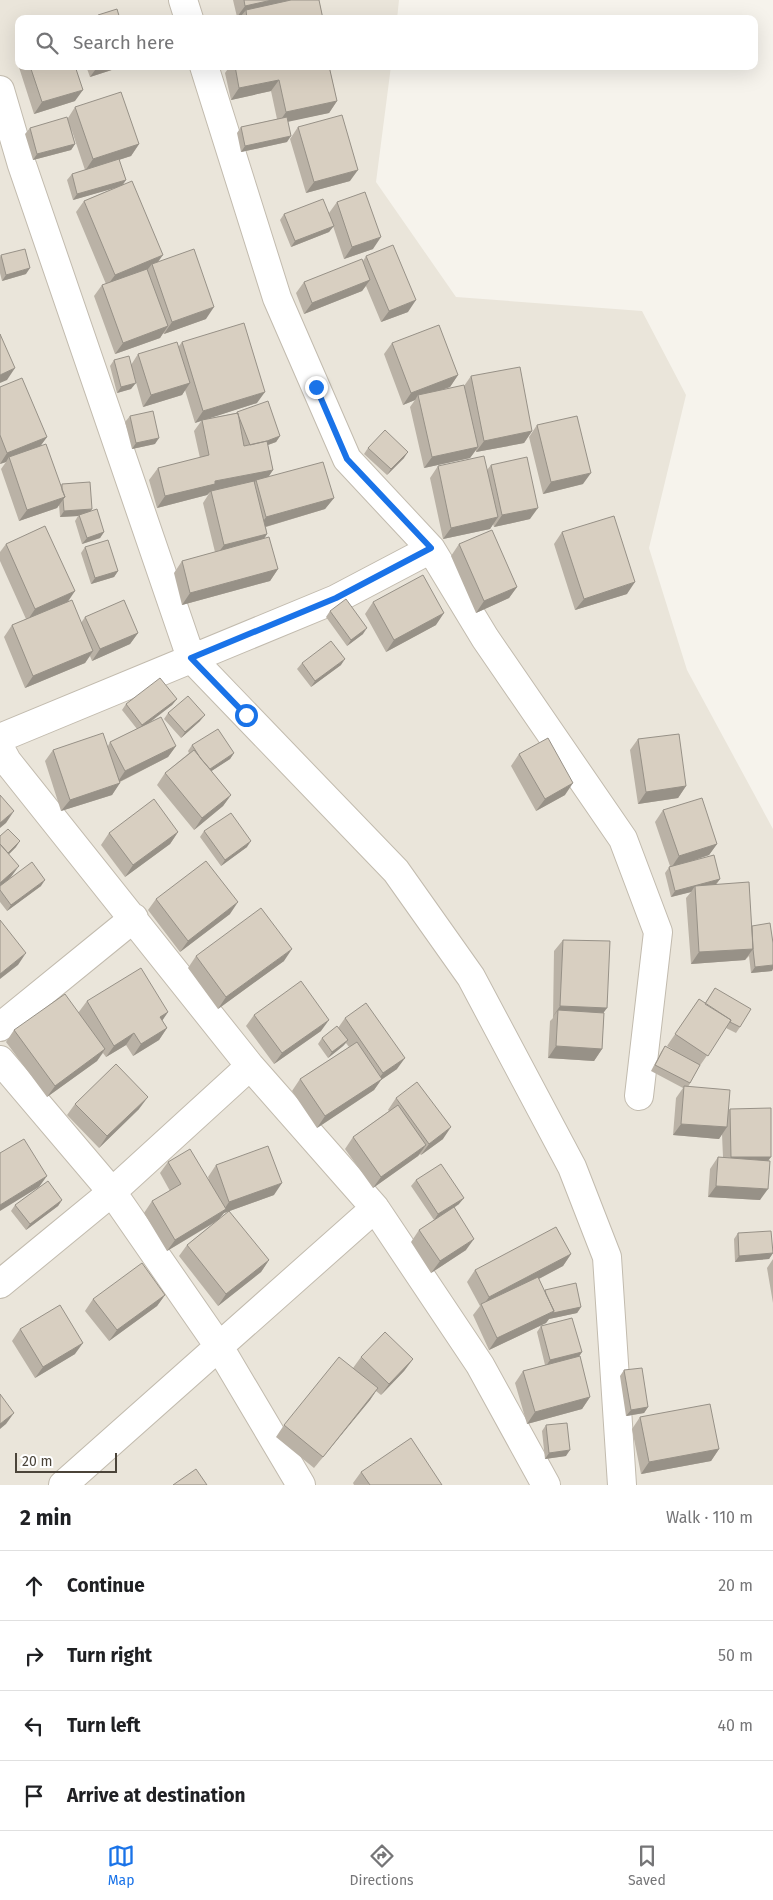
<!DOCTYPE html>
<html lang="en">
<head>
<meta charset="utf-8">
<style>
  :root { --surface:#fff; --page:#f6f6f6; --text:#202124; --muted:#757577; --line:#e0e0e0; --accent:#1a73e8 }
  body { margin:0; font-family:"Fira Sans",sans-serif; background:var(--page); color:var(--text) }
  .scale { position:absolute; left:15px; bottom:12px; width:102px; box-sizing:border-box; padding-left:5px; border:2px solid #4b4439; border-top:0; font-size:14px; line-height:18px; white-space:nowrap; color:#4b4439; -webkit-text-stroke:4px #fff; paint-order:stroke }
  .stop { position:absolute; width:15px; height:15px; margin:-11px; border:4px solid #1a73e8; border-radius:50%; background:#fff }
  .stop.end { background:#1a73e8; border-color:#fff; box-shadow:0 1px 5px #0008 }
  .list { margin:0; padding:0; list-style:none }
  h2 { display:flex; justify-content:space-between; align-items:center; height:65px; margin:0; padding:0 20px; font-size:21px }
  h2 small { font-size:16px; font-weight:400; color:var(--muted) }
  .list li { display:grid; grid-template-columns:32px 1fr auto; gap:15px; align-items:center; box-sizing:border-box; height:70px; padding:0 20px; border-top:1px solid var(--line) }
  .list b { display:block; font-size:19px; white-space:nowrap }
  .list em { font-size:16px; font-style:normal; color:var(--muted) }
  .icon { flex:none; width:28px; height:28px; fill:none; stroke:currentColor; stroke-width:2; stroke-linecap:round; stroke-linejoin:round }
  .map { position:relative; flex:none; width:773px; height:1485px; overflow:hidden }
  .search { position:absolute; background:var(--surface); box-shadow:0 5px 20px #0002; left:15px; right:15px; top:15px; height:55px; display:flex; align-items:center; gap:12px; box-sizing:border-box; padding:0 18px; border-radius:10px; color:var(--muted); font-size:19px }
  .sheet { height:345px; background:var(--surface) }
  nav { display:flex; justify-content:space-around; align-items:center; box-sizing:border-box; height:70px; border-top:1px solid var(--line); background:var(--surface); font-size:14px; color:var(--muted) }
  nav a { display:grid; justify-items:center; gap:2px }
  nav .on { color:var(--accent) }
  .map>svg:first-child { display:block }
  .residential { fill:#eae5da }
  .lines { fill:none; stroke-linecap:round; stroke-linejoin:round }
  .street-casing { stroke:#c2bbae; stroke-width:30 }
  .street { stroke:#fff; stroke-width:28 }
  .wall { fill:#bab2a6 }
  .shaded-wall { fill:#979187 }
  .building { fill:#d8cfc1; stroke:#979187 }
  .route { stroke:#1a73e8; stroke-width:6 }
</style>
</head>
<body>
<div class="map">
<svg width="773" height="1485" viewBox="0 0 773 1485">
  <rect width="100%" height="100%" fill="#f6f3ec"/>
  <path class="residential" d="M 0,0 L 399,0 L 397,19 L 19,19 L 19,66 L 391,66 L 376,182 L 456,297 L 642,311 L 686,395 L 649,548 L 687,670 L 773,829 L 773,1485 L 0,1485 Z"/>
  <g class="lines">
    <g class="street-casing">
      <path id="street" d="M 183,0 L 189,19
        M 204,66 L 277,298 L 347,459 L 431,549 L 485,638 L 623,839 L 658,932 L 639,1096
        M 0,90 L 22,165 L 191,658 L 396,871 L 471,977 L 572,1167 L 607,1257 L 622,1485
        M 0,738 L 336,599 L 431,549
        M 0,748 L 7,761 L 250,1066 L 375,1208 L 480,1365 L 546,1485
        M 0,1027 L 134,918
        M 0,1060 L 112,1192 L 218,1345 L 301,1485
        M 0,1284 L 112,1192 L 250,1066
        M 63,1485 L 375,1208"/>
    </g>
    <use href="#street" class="street"/>
  </g>
  <path class="wall" d="M 233,0 L 319,0 L 323,19 L 239,19 L 241,16 L 237,17 Z
    M 19,53 L 19,66 L 75,66 L 75,101 L 34,114 L 16,58 Z
    M 86,66 L 124,66 L 90,77 Z
    M 230,66 L 329,66 L 337,101 L 329,113 L 288,121 L 287,142 L 241,152 L 237,133 L 241,127 L 277,119 L 271,91 L 231,100 L 225,73 Z
    M 75,107 L 139,144 L 131,156 L 115,161 L 122,185 L 158,262 L 206,319 L 164,334 L 163,333 L 160,338 L 115,354 L 94,296 L 102,285 L 106,284 L 76,212 L 84,201 L 117,187 L 73,200 L 67,180 L 72,174 L 85,170 L 71,128 L 75,144 L 71,150 L 33,160 L 25,134 L 30,128 L 68,118 Z
    M 298,127 L 350,181 L 306,193 L 290,139 Z
    M 337,202 L 373,249 L 344,259 L 333,226 L 329,232 L 291,247 L 280,220 L 284,214 L 329,213 Z
    M 1,255 L 26,274 L 2,281 L 0,273 L 0,257 Z
    M 366,256 L 408,312 L 381,322 L 366,286 L 362,291 L 304,314 L 296,293 L 304,282 L 363,261 Z
    M 182,342 L 257,403 L 206,419 L 236,413 L 237,412 L 280,436 L 276,442 L 268,445 L 273,470 L 268,477 L 334,498 L 325,509 L 266,527 L 267,534 L 264,539 L 278,569 L 270,581 L 182,605 L 174,573 L 182,561 L 215,552 L 203,503 L 210,492 L 207,495 L 157,508 L 149,480 L 158,468 L 200,458 L 194,431 L 202,420 L 195,423 L 185,390 L 182,395 L 143,407 L 135,379 L 131,389 L 117,393 L 110,366 L 114,360 L 131,365 L 138,354 L 179,346 Z
    M 392,343 L 458,375 L 450,387 L 440,390 L 464,386 L 471,376 L 532,431 L 524,443 L 476,452 L 476,450 L 470,458 L 424,468 L 410,407 L 415,400 L 403,405 L 384,354 Z
    M 0,387 L 47,437 L 40,446 L 61,486 L 62,484 L 91,511 L 104,532 L 100,538 L 82,544 L 75,521 L 78,516 L 60,517 L 59,505 L 57,508 L 19,521 L 1,469 L 6,462 L 0,464 Z
    M 130,416 L 155,444 L 132,449 L 125,422 Z
    M 537,425 L 583,484 L 543,494 L 529,437 Z
    M 368,448 L 404,458 L 387,475 L 364,454 Z
    M 491,465 L 530,519 L 494,527 L 493,524 L 490,529 L 443,539 L 430,478 L 438,466 L 487,470 Z
    M 562,532 L 627,594 L 575,610 L 554,544 Z
    M 6,544 L 67,602 L 81,623 L 85,617 L 138,633 L 130,644 L 92,661 L 90,656 L 85,663 L 25,688 L 4,637 L 12,625 L 26,619 L 0,561 L 0,552 Z
    M 459,544 L 517,587 L 509,598 L 476,613 L 451,556 Z
    M 85,547 L 118,571 L 114,577 L 91,584 L 81,553 Z
    M 373,602 L 436,625 L 386,652 L 365,614 Z
    M 330,611 L 363,634 L 347,646 L 326,617 Z
    M 302,663 L 341,665 L 311,687 L 297,669 Z
    M 177,699 L 172,705 L 148,724 L 176,746 L 168,757 L 120,782 L 112,795 L 61,811 L 45,761 L 53,750 L 108,746 L 110,742 L 137,729 L 122,710 L 126,704 Z
    M 168,713 L 200,721 L 181,738 L 164,719 Z
    M 638,739 L 686,786 L 678,798 L 638,804 L 630,750 Z
    M 192,745 L 234,753 L 230,759 L 211,771 L 231,795 L 223,806 L 194,830 L 157,785 L 165,773 L 189,753 L 188,751 Z
    M 519,754 L 565,795 L 536,811 L 511,766 Z
    M 663,810 L 717,844 L 709,855 L 695,860 L 720,879 L 716,885 L 752,926 L 772,971 L 751,973 L 749,956 L 745,960 L 691,964 L 686,898 L 691,892 L 671,897 L 665,873 L 670,866 L 655,822 Z
    M 204,831 L 247,847 L 221,866 L 200,837 Z
    M 178,832 L 170,844 L 125,877 L 101,845 L 109,833 Z
    M 0,836 L 16,847 L 9,854 L 11,877 L 8,880 L 41,886 L 7,911 L 0,902 Z
    M 156,899 L 230,914 L 180,952 L 148,910 Z
    M 563,940 L 604,1013 L 602,1049 L 594,1061 L 548,1058 L 550,1021 L 553,1018 L 554,951 Z
    M 196,956 L 284,961 L 218,1009 L 188,968 Z
    M 715,988 L 740,1027 L 736,1033 L 726,1028 L 699,1067 L 688,1087 L 728,1111 L 730,1109 L 769,1161 L 760,1200 L 708,1197 L 710,1169 L 718,1157 L 723,1157 L 722,1134 L 719,1139 L 673,1135 L 676,1098 L 683,1088 L 651,1071 L 661,1052 L 665,1046 L 675,1051 L 667,1046 L 699,999 L 705,1003 Z
    M 87,1001 L 168,1012 L 162,1020 L 167,1028 L 159,1040 L 133,1056 L 126,1045 L 106,1057 L 103,1053 L 97,1061 L 47,1097 L 6,1042 L 14,1030 L 78,1013 Z
    M 254,1015 L 321,1031 L 274,1064 L 246,1026 Z
    M 345,1018 L 397,1069 L 381,1080 L 374,1090 L 317,1128 L 292,1091 L 300,1079 L 349,1047 L 346,1043 L 343,1046 L 328,1058 L 318,1044 L 322,1038 L 338,1028 Z
    M 396,1098 L 443,1139 L 421,1155 L 420,1154 L 418,1156 L 373,1188 L 345,1149 L 353,1137 L 389,1111 L 388,1110 Z
    M 75,1104 L 139,1109 L 99,1148 L 67,1115 Z
    M 168,1162 L 209,1179 L 208,1177 L 216,1165 L 274,1195 L 224,1213 L 220,1218 L 269,1260 L 261,1272 L 218,1306 L 179,1256 L 187,1245 L 214,1223 L 167,1251 L 144,1213 L 152,1201 L 170,1191 L 160,1173 Z
    M 416,1180 L 459,1204 L 454,1208 L 466,1250 L 431,1273 L 411,1242 L 419,1230 L 434,1220 L 411,1186 Z
    M 62,1200 L 58,1206 L 26,1230 L 11,1211 L 15,1205 Z
    M 738,1233 L 773,1253 L 769,1259 L 735,1262 L 734,1239 Z
    M 571,1254 L 563,1266 L 539,1279 L 544,1291 L 545,1290 L 581,1307 L 577,1313 L 549,1319 L 546,1323 L 489,1350 L 473,1315 L 480,1306 L 467,1282 L 475,1270 Z
    M 773,1259 L 773,1303 L 767,1268 Z
    M 165,1295 L 157,1306 L 109,1341 L 85,1311 L 93,1299 Z
    M 541,1326 L 582,1352 L 579,1356 L 590,1397 L 582,1409 L 527,1424 L 515,1383 L 523,1371 L 545,1365 L 537,1332 Z
    M 20,1329 L 75,1354 L 35,1378 L 12,1341 Z
    M 361,1357 L 413,1359 L 404,1371 L 381,1395 L 376,1391 L 370,1400 L 314,1468 L 276,1437 L 284,1425 L 353,1368 Z
    M 624,1370 L 648,1407 L 644,1413 L 626,1416 L 620,1376 Z
    M 640,1417 L 719,1449 L 711,1461 L 641,1474 L 632,1429 Z
    M 546,1425 L 566,1456 L 545,1459 L 542,1431 Z
    M 361,1472 L 442,1485 L 354,1485 L 353,1483 Z"/>
  <path class="shaded-wall" d="M 272,0 L 314,0 L 246,10 L 241,16 L 237,17 L 245,6 Z
    M 98,66 L 124,66 L 90,77 Z
    M 279,80 L 271,91 L 231,100 L 239,88 Z
    M 83,90 L 75,101 L 34,114 L 42,102 Z
    M 337,101 L 329,113 L 278,124 L 286,112 Z
    M 291,136 L 287,142 L 241,152 L 245,146 Z
    M 75,144 L 71,150 L 33,160 L 37,154 Z
    M 139,144 L 131,156 L 85,171 L 93,159 Z
    M 358,170 L 350,181 L 306,193 L 314,182 Z
    M 126,180 L 122,186 L 73,200 L 77,194 Z
    M 334,226 L 329,232 L 291,247 L 295,241 Z
    M 381,237 L 373,249 L 344,259 L 352,247 Z
    M 163,255 L 155,266 L 152,264 L 148,269 L 107,286 L 115,275 Z
    M 30,268 L 26,274 L 2,281 L 6,275 Z
    M 370,280 L 362,291 L 304,314 L 312,303 Z
    M 416,300 L 408,312 L 381,322 L 389,311 Z
    M 214,307 L 206,319 L 164,334 L 172,322 Z
    M 168,326 L 160,338 L 115,354 L 123,343 Z
    M 15,368 L 7,380 L 0,383 L 0,375 Z
    M 458,375 L 450,387 L 419,398 L 418,395 L 415,400 L 403,405 L 411,393 Z
    M 136,383 L 131,389 L 117,393 L 121,387 Z
    M 190,383 L 182,395 L 143,407 L 151,395 Z
    M 265,392 L 257,403 L 195,423 L 203,411 Z
    M 532,431 L 524,443 L 476,452 L 484,441 Z
    M 280,436 L 276,442 L 246,453 L 250,447 Z
    M 47,437 L 39,448 L 9,457 L 6,462 L 0,464 L 7,453 Z
    M 159,438 L 155,444 L 132,449 L 136,443 Z
    M 478,447 L 470,458 L 424,468 L 432,457 Z
    M 408,452 L 404,458 L 387,475 L 391,469 Z
    M 273,470 L 265,482 L 256,480 L 254,484 L 210,492 L 207,495 L 157,508 L 165,496 L 215,481 Z
    M 591,473 L 583,484 L 543,494 L 551,482 Z
    M 65,497 L 57,508 L 19,521 L 27,510 Z
    M 334,498 L 325,509 L 258,529 L 266,517 Z
    M 538,508 L 530,519 L 494,527 L 502,515 Z
    M 92,509 L 88,515 L 79,515 L 78,516 L 60,517 L 64,511 Z
    M 498,517 L 490,529 L 443,539 L 451,528 Z
    M 104,532 L 100,538 L 82,544 L 87,538 Z
    M 267,534 L 259,546 L 216,556 L 224,545 Z
    M 278,569 L 270,581 L 182,605 L 190,593 Z
    M 118,571 L 114,577 L 91,584 L 95,578 Z
    M 635,582 L 627,594 L 575,610 L 584,599 Z
    M 517,587 L 509,598 L 476,613 L 484,601 Z
    M 75,591 L 67,603 L 27,621 L 35,609 Z
    M 444,613 L 436,625 L 386,652 L 394,640 Z
    M 367,628 L 363,634 L 347,646 L 351,640 Z
    M 138,633 L 130,644 L 92,661 L 100,649 Z
    M 93,651 L 85,663 L 25,688 L 33,676 Z
    M 345,659 L 341,665 L 311,687 L 315,681 Z
    M 177,699 L 172,705 L 138,731 L 142,725 Z
    M 205,715 L 200,721 L 181,738 L 185,732 Z
    M 176,746 L 168,757 L 117,783 L 125,771 Z
    M 234,753 L 230,759 L 204,776 L 209,770 Z
    M 120,783 L 112,795 L 61,811 L 70,800 Z
    M 573,783 L 565,795 L 536,811 L 545,799 Z
    M 686,786 L 678,798 L 638,804 L 646,792 Z
    M 231,795 L 223,806 L 194,830 L 202,818 Z
    M 14,811 L 6,823 L 0,828 L 0,823 Z
    M 178,832 L 170,844 L 125,877 L 133,865 Z
    M 20,841 L 16,847 L 1,862 L 5,856 Z
    M 251,841 L 247,847 L 221,866 L 225,860 Z
    M 717,844 L 709,855 L 671,868 L 679,856 Z
    M 19,866 L 11,877 L 0,887 L 0,883 Z
    M 720,879 L 715,885 L 695,886 L 691,892 L 671,897 L 675,891 Z
    M 45,880 L 41,886 L 7,911 L 11,905 Z
    M 238,902 L 230,914 L 180,952 L 188,941 Z
    M 292,949 L 284,961 L 218,1009 L 226,997 Z
    M 753,949 L 745,960 L 691,964 L 699,952 Z
    M 26,953 L 18,965 L 0,979 L 0,974 Z
    M 773,965 L 773,969 L 772,971 L 751,973 L 755,967 Z
    M 560,1006 L 607,1008 L 599,1019 L 558,1010 L 552,1018 Z
    M 168,1012 L 160,1024 L 160,1017 Z
    M 329,1020 L 321,1031 L 274,1064 L 282,1053 Z
    M 167,1028 L 159,1040 L 133,1056 L 141,1044 Z
    M 134,1033 L 126,1045 L 106,1057 L 114,1046 Z
    M 348,1040 L 343,1046 L 328,1058 L 332,1052 Z
    M 556,1046 L 602,1049 L 594,1061 L 548,1058 Z
    M 105,1049 L 97,1061 L 47,1097 L 55,1086 Z
    M 405,1058 L 397,1069 L 381,1080 L 374,1090 L 317,1128 L 325,1116 L 376,1082 L 383,1073 Z
    M 148,1097 L 139,1109 L 99,1148 L 107,1136 Z
    M 681,1124 L 727,1127 L 719,1139 L 673,1135 Z
    M 451,1127 L 443,1139 L 421,1155 L 429,1144 Z
    M 426,1145 L 418,1156 L 373,1188 L 381,1177 Z
    M 731,1157 L 771,1157 L 763,1168 L 723,1169 Z
    M 47,1176 L 39,1187 L 0,1211 L 0,1205 Z
    M 282,1183 L 274,1195 L 224,1213 L 218,1220 L 167,1251 L 175,1240 L 223,1211 L 229,1202 Z
    M 716,1186 L 768,1189 L 760,1200 L 708,1197 Z
    M 464,1198 L 459,1204 L 434,1220 L 438,1214 Z
    M 62,1200 L 58,1206 L 26,1230 L 30,1224 Z
    M 474,1239 L 466,1250 L 431,1273 L 440,1261 Z
    M 773,1253 L 769,1259 L 735,1262 L 739,1256 Z
    M 571,1254 L 563,1266 L 483,1308 L 482,1307 L 489,1297 Z
    M 269,1260 L 261,1272 L 218,1306 L 226,1294 Z
    M 165,1295 L 157,1306 L 109,1341 L 117,1330 Z
    M 581,1307 L 577,1313 L 549,1319 L 546,1323 L 489,1350 L 497,1338 L 554,1311 Z
    M 83,1343 L 75,1354 L 35,1378 L 43,1367 Z
    M 582,1352 L 578,1358 L 546,1366 L 550,1360 Z
    M 413,1359 L 404,1371 L 381,1395 L 389,1384 Z
    M 378,1388 L 370,1400 L 314,1468 L 323,1457 Z
    M 590,1397 L 582,1409 L 527,1424 L 535,1412 Z
    M 648,1407 L 644,1413 L 626,1416 L 631,1410 Z
    M 14,1413 L 6,1424 L 0,1429 L 0,1424 Z
    M 719,1449 L 711,1461 L 641,1474 L 649,1462 Z
    M 570,1450 L 566,1456 L 545,1459 L 549,1453 Z"/>
  <path class="building" d="M 244,0 L 272,0 L 245,6 Z
    M 291,0 L 319,0 L 323,19 L 247,19 L 246,10 Z
    M 117,9 L 120,19 L 99,19 L 98,15 Z
    M 30,66 L 75,66 L 83,90 L 42,102 Z
    M 235,66 L 329,66 L 337,101 L 286,112 L 279,80 L 239,88 Z
    M 121,92 L 139,144 L 93,159 L 75,107 Z
    M 342,115 L 358,170 L 314,182 L 298,127 Z
    M 67,117 L 75,144 L 37,154 L 30,128 Z
    M 287,117 L 291,136 L 245,146 L 241,127 Z
    M 119,159 L 126,180 L 77,194 L 72,174 Z
    M 132,181 L 163,255 L 115,275 L 84,201 Z
    M 365,192 L 381,237 L 352,247 L 337,202 Z
    M 323,199 L 334,226 L 295,241 L 284,214 Z
    M 393,245 L 416,300 L 389,311 L 366,256 Z
    M 25,249 L 30,268 L 6,275 L 1,255 Z
    M 194,249 L 214,307 L 172,322 L 152,264 Z
    M 362,259 L 370,280 L 312,303 L 304,282 Z
    M 147,269 L 168,326 L 123,343 L 102,285 Z
    M 244,323 L 265,392 L 203,411 L 182,342 Z
    M 439,325 L 458,375 L 411,393 L 392,343 Z
    M 0,334 L 15,368 L 0,375 Z
    M 177,342 L 190,383 L 151,395 L 138,354 Z
    M 129,356 L 136,383 L 121,387 L 114,360 Z
    M 520,367 L 532,431 L 484,441 L 471,376 Z
    M 22,378 L 47,437 L 7,453 L 0,435 L 0,387 Z
    M 464,385 L 478,447 L 432,457 L 418,395 Z
    M 268,401 L 280,436 L 267,441 L 250,445 L 237,412 Z
    M 153,411 L 159,438 L 136,443 L 130,416 Z
    M 238,413 L 244,446 L 267,441 L 273,470 L 215,481 L 215,484 L 165,496 L 158,468 L 209,455 L 202,420 Z
    M 577,416 L 591,473 L 551,482 L 537,425 Z
    M 385,430 L 408,452 L 391,469 L 368,448 Z
    M 46,444 L 65,497 L 27,510 L 9,457 Z
    M 484,456 L 498,517 L 451,528 L 438,466 Z
    M 527,457 L 538,508 L 502,515 L 491,465 Z
    M 323,462 L 334,498 L 266,517 L 256,480 Z
    M 254,481 L 267,534 L 224,545 L 211,491 Z
    M 90,482 L 92,509 L 64,511 L 63,499 L 65,497 L 62,490 L 62,484 Z
    M 97,509 L 104,532 L 87,538 L 79,515 Z
    M 614,516 L 635,582 L 584,599 L 562,532 Z
    M 45,526 L 75,591 L 35,609 L 6,544 Z
    M 492,530 L 517,587 L 484,601 L 459,544 Z
    M 269,537 L 278,569 L 190,593 L 182,561 Z
    M 108,540 L 118,571 L 95,578 L 85,547 Z
    M 423,575 L 444,613 L 394,640 L 373,602 Z
    M 346,599 L 367,628 L 351,640 L 330,611 Z
    M 72,600 L 93,651 L 33,676 L 12,625 Z
    M 124,600 L 138,633 L 100,649 L 85,617 Z
    M 331,641 L 345,659 L 315,681 L 302,663 Z
    M 160,678 L 177,699 L 142,725 L 126,704 Z
    M 188,696 L 205,715 L 185,732 L 168,713 Z
    M 161,717 L 176,746 L 125,771 L 110,742 Z
    M 218,729 L 234,753 L 210,769 L 201,759 L 192,745 Z
    M 103,733 L 120,783 L 70,800 L 53,750 Z
    M 679,734 L 686,786 L 646,792 L 638,739 Z
    M 548,738 L 573,783 L 545,799 L 519,754 Z
    M 194,750 L 231,795 L 202,818 L 165,773 Z
    M 0,795 L 14,811 L 0,823 Z
    M 702,798 L 717,844 L 679,856 L 663,810 Z
    M 154,799 L 178,832 L 133,865 L 109,833 Z
    M 231,813 L 251,841 L 225,860 L 204,831 Z
    M 8,829 L 20,841 L 8,853 L 0,844 L 0,836 Z
    M 0,844 L 19,866 L 0,883 Z
    M 714,855 L 720,879 L 675,891 L 669,867 Z
    M 206,861 L 238,902 L 188,941 L 156,899 Z
    M 32,862 L 45,880 L 11,905 L 0,890 L 0,886 Z
    M 749,882 L 753,949 L 699,952 L 695,886 Z
    M 261,908 L 292,949 L 226,997 L 196,956 Z
    M 0,920 L 26,953 L 0,974 Z
    M 770,923 L 773,943 L 773,965 L 755,967 L 753,949 L 752,926 Z
    M 563,940 L 610,941 L 607,1008 L 560,1006 Z
    M 141,968 L 168,1012 L 160,1017 L 167,1028 L 141,1044 L 134,1033 L 114,1046 L 87,1001 Z
    M 301,981 L 329,1020 L 282,1053 L 254,1015 Z
    M 715,988 L 751,1009 L 740,1027 L 730,1022 L 731,1020 L 705,1004 Z
    M 65,994 L 105,1049 L 55,1086 L 14,1030 Z
    M 699,999 L 731,1020 L 708,1056 L 675,1034 Z
    M 366,1003 L 405,1058 L 383,1073 L 345,1018 Z
    M 558,1010 L 604,1013 L 602,1049 L 556,1046 Z
    M 337,1026 L 348,1040 L 332,1052 L 322,1038 Z
    M 357,1042 L 382,1079 L 325,1116 L 300,1079 Z
    M 665,1046 L 700,1065 L 690,1083 L 655,1065 Z
    M 116,1064 L 148,1097 L 107,1136 L 75,1104 Z
    M 417,1082 L 451,1127 L 429,1144 L 396,1098 Z
    M 684,1086 L 730,1090 L 727,1127 L 681,1124 Z
    M 398,1105 L 426,1145 L 381,1177 L 353,1137 Z
    M 771,1108 L 771,1157 L 731,1157 L 730,1109 Z
    M 24,1139 L 47,1176 L 0,1205 L 0,1153 Z
    M 268,1146 L 282,1183 L 229,1202 L 216,1165 Z
    M 190,1149 L 226,1209 L 175,1240 L 152,1201 L 181,1184 L 168,1162 Z
    M 718,1157 L 770,1161 L 768,1189 L 716,1186 Z
    M 441,1164 L 464,1198 L 438,1214 L 416,1180 Z
    M 48,1181 L 62,1200 L 30,1224 L 15,1205 Z
    M 454,1207 L 474,1239 L 440,1261 L 419,1230 Z
    M 229,1211 L 269,1260 L 226,1294 L 187,1245 Z
    M 556,1227 L 571,1254 L 489,1297 L 475,1270 Z
    M 771,1231 L 773,1253 L 739,1256 L 738,1233 Z
    M 142,1263 L 165,1295 L 117,1330 L 93,1299 Z
    M 538,1277 L 554,1311 L 497,1338 L 481,1304 Z
    M 576,1283 L 581,1307 L 553,1313 L 554,1311 L 546,1294 L 545,1290 Z
    M 60,1305 L 83,1343 L 43,1367 L 20,1329 Z
    M 572,1318 L 582,1352 L 550,1360 L 541,1326 Z
    M 385,1332 L 413,1359 L 389,1384 L 361,1357 Z
    M 580,1356 L 590,1397 L 535,1412 L 523,1371 Z
    M 339,1357 L 378,1388 L 323,1457 L 284,1425 Z
    M 642,1368 L 648,1407 L 631,1410 L 624,1370 Z
    M 0,1394 L 14,1413 L 0,1424 Z
    M 710,1404 L 719,1449 L 649,1462 L 640,1417 Z
    M 567,1423 L 570,1450 L 549,1453 L 546,1425 Z
    M 411,1438 L 442,1485 L 370,1485 L 361,1472 Z
    M 196,1469 L 207,1485 L 173,1485 Z"/>
  <g class="lines">
    <path class="route" d="M 246,715 L 191,658 L 336,598 L 431,548 L 347,459 L 316,387"/>
  </g>
</svg>
<div class="scale">20 m</div>
<div class="stop" style="left:246px;top:715px"></div>
<div class="stop end" style="left:316px;top:387px"></div>
<div class="search"><svg class="icon" aria-label="search" viewBox="0 0 24 24"><circle cx="10" cy="10" r="6"/><path d="M15 15l6 6"/></svg>Search here</div>
</div>
<section class="sheet">
<h2>2 min<small>Walk · 110 m</small></h2>
<ul class="list">
<li><svg class="icon" aria-label="ahead" viewBox="0 0 24 24"><path d="M12 20V5M6 11l6-6 6 6"/></svg><div><b>Continue</b></div><em>20 m</em></li>
<li><svg class="icon" aria-label="right" viewBox="0 0 24 24"><path d="M7 20v-9h11M14 6l5 5-5 5"/></svg><div><b>Turn right</b></div><em>50 m</em></li>
<li><svg class="icon" aria-label="left" viewBox="0 0 24 24"><path d="M17 20v-9H6M10 6l-5 5 5 5"/></svg><div><b>Turn left</b></div><em>40 m</em></li>
<li><svg class="icon" aria-label="arrive" viewBox="0 0 24 24"><path d="M6 21V4h12l-3 4 3 4H6"/></svg><div><b>Arrive at destination</b></div></li>
</ul>
</section>
<nav>
<a class="on"><svg class="icon" aria-label="map" viewBox="0 0 24 24"><path d="M3 6l6-2 6 2 6-2v14l-6 2-6-2-6 2zM9 4v14M15 6v14"/></svg>Map</a>
<a><svg class="icon" aria-label="directions" viewBox="0 0 24 24"><path d="M12 3l9 9-9 9-9-9zM9 14v-3h6M13 9l2 2-2 2"/></svg>Directions</a>
<a><svg class="icon" aria-label="saved" viewBox="0 0 24 24"><path d="M7 4h10v16l-5-4-5 4z"/></svg>Saved</a>
</nav>
</body>
</html>
